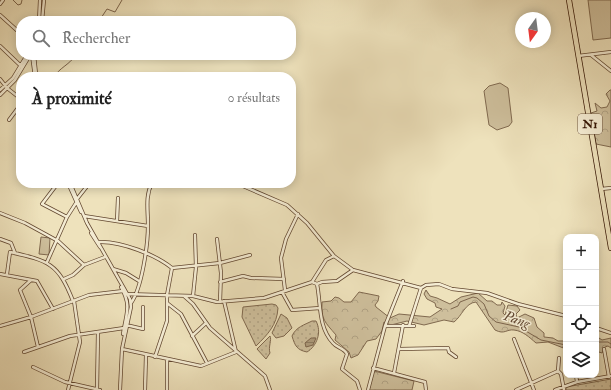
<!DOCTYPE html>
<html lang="fr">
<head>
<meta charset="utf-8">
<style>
  :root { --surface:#fff; --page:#f6f6f6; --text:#222; --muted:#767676; --line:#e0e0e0 }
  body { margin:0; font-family:"IM FELL Double Pica",serif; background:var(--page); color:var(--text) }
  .controls { position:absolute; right:12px; bottom:12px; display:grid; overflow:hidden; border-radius:8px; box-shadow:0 2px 10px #0003 }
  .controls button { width:36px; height:36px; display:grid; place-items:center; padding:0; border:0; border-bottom:1px solid var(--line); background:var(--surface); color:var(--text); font:20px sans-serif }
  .compass { position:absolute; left:515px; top:12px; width:36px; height:36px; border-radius:50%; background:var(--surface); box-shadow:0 2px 10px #0003; rotate:194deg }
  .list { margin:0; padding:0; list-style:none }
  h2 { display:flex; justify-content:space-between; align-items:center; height:52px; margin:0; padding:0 16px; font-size:17px }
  h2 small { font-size:13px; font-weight:400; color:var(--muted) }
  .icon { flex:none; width:22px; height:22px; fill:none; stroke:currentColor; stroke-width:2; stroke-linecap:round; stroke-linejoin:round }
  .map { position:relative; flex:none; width:611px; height:390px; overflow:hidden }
  .search { position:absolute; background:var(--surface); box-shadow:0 2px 10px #0003; left:16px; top:16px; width:280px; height:44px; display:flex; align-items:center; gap:10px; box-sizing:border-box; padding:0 14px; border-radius:16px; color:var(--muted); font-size:15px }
  .panel { position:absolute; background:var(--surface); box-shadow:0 2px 10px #0003; left:16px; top:72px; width:280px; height:116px; border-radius:16px }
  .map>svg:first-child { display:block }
  .grass { fill:url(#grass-dots); stroke:#80694f }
  .forest { fill:url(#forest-crowns); stroke:#80694f }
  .garden { fill:#cebf9c; stroke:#80694f }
  .water { fill:url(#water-rules); stroke:#7d654c }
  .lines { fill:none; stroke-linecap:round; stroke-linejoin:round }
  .stream { stroke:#7d654c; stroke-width:1 }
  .minor-casing { stroke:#624730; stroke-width:4 }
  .highway-casing { stroke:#331302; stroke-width:6 }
  .minor { stroke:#f4ecd3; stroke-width:2.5 }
  .highway { stroke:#eee2bc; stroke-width:4.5 }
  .labels { text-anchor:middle; stroke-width:3; stroke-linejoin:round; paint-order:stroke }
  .shield { fill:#f4ecd3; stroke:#6d5441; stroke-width:1 }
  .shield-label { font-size:12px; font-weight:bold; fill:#331302 }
  .water-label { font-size:14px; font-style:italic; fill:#644a33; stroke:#f4ecd3 }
</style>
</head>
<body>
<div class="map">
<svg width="611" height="390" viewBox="0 0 611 390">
  <defs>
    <pattern id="grass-dots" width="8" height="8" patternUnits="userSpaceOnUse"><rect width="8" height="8" fill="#cebf9c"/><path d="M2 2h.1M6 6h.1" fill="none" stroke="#b1a385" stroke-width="1.8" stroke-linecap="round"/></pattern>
    <pattern id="forest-crowns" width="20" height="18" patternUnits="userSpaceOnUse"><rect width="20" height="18" fill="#cebf9c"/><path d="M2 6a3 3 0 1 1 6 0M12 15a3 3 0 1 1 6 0" fill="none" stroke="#b1a385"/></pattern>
    <pattern id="water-rules" width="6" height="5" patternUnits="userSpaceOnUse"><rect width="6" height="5" fill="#ae9c7d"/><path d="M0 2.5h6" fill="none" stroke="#8e7e64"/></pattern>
  </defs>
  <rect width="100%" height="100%" fill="#eee2bc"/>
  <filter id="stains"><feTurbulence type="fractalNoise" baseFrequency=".005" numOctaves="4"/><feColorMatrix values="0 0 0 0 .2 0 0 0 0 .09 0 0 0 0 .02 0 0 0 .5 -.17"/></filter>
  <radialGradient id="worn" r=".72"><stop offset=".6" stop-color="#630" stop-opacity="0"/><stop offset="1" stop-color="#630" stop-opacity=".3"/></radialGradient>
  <path class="grass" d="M 272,304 L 276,305 L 278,308 C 277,325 268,334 256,346 L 242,317 L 243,307 Z
    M 281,314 L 287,318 L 292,328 L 284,336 L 276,338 L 272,333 Z
    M 312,321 L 316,321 C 322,332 317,346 307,352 C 297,350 295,346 292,336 C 296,327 304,325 312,321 Z
    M 270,336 C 272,340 268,347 270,353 L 266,359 L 257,349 Z
    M 611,379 L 611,390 L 566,390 L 566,387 Z"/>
  <path class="forest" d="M 610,90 L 611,90 L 611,147 L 596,144 L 591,113 L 597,111 L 595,103 L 601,108 L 607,107 L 610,101 L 606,94 Z
    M 426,290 L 430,296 L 437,298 L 450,304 L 461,297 L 478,293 L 487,301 L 492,301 L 497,305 L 501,305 L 502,302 L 505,306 L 503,313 L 505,315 L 508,305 L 517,306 L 520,310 L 516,314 L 517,318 L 525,314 L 534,318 L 537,327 L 544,333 L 544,337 L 553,338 L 558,341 L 566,341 L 566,349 L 548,342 L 536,343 C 529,337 523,331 514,330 C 506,329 505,335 495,330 L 476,302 C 465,303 462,316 454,322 L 444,320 L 424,325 L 407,321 L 391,325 L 384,322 L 382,331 L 376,339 L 367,341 L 358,355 L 351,358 L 349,352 L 335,340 L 336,335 C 325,322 321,320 322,302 L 331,301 L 335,297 L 339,298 L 344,302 L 351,302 L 359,292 L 379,296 L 378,301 L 375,305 L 376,307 L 390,318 L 399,314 L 430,317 L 442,309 L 436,307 L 435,303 L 427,299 L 424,294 Z
    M 599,338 L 602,340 L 611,338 L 611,348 L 608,346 L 605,347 L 602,353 L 599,352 L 596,357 L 596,340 Z
    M 374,371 L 414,381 L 412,390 L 369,390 Z"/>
  <path class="garden" d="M 588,0 L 611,0 L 611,38 L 593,40 Z
    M 500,83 L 508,88 L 512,122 L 509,126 L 497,130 L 489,125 L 484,91 L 489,86 Z
    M 41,237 L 50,238 L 49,255 L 39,254 Z"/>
  <path class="water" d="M 311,338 L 316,338 L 313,345 L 306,347 L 305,343 Z"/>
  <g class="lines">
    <path class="stream" d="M 13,0 L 18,5 L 21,4 L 22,0
      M 99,21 L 107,9 L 115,12 L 122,0
      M 54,77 C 59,68 69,65 75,56 L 81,59 L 86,55
      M 451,309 L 458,306 L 460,302 L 473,297 L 477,298 L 484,304 L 489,316 L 496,322 L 519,327 L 541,340 L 566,345
      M 596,342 L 608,342 L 611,344"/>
    <g class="minor-casing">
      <path id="minor" d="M 0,4 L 3,0
        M 0,15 L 21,34
        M 39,21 L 40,0
        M 42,21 L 44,0
        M 0,46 L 21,66
        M 32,55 L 35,77
        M 34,55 L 36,74
        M 591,55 L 611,71
        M 578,56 L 611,52
        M 0,79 L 7,88 L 21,99
        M 0,90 L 13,78 L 27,55
        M 0,95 L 15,80 L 30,55
        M 9,120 L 21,104
        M 49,183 L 56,186
        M 58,183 L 42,204 L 67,217
        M 68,183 L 81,212
        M 70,183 L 87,223 L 130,299 L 131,307 L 122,349 L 120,390
        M 78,183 L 106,186 L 106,183
        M 236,183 L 287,205 L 307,223 L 334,256 L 353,270 L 421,288 L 426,285 L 439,284 L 452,289 L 487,293 L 518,304 L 566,316
        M 601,189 L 611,188
        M 77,199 L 88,185
        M 0,213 L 25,223 L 58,241 L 84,265
        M 84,216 L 148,226
        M 117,221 L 118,198
        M 91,233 L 100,247
        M 0,239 L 11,243 L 15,253
        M 217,239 L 221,273 L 220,302
        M 99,242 C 121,241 156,255 172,268 L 167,295 L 167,321 L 155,357
        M 47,262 L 67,217 L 76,203
        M 172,268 L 220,263 L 250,255
        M 113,269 L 126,273 L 139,281
        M 0,274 L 37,281 L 53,309
        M 7,274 L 10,252 C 49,261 58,263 73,301
        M 64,279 L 73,275 L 84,265 L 105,257
        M 31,280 L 20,290 L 31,317 L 38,347
        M 220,282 L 243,276 L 251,278 L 284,279
        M 312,282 L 317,284 L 322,282 L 337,281 L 353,270
        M 317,284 C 321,304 318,327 333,343 C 337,348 344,348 347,354 L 342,369 L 357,381 L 360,390
        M 121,287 C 132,306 126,314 123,334
        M 285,290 L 281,258 L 286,239 L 298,214
        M 282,292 L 292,310 L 320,308
        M 125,294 L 193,296 L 217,302 L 264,298 L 312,282 L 326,260 L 334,256
        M 184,296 L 193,304 L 210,328 L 265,376 L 270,390
        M 193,296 L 196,267 L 195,235
        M 131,303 C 142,288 148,244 148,225 C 148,210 145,196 152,183
        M 167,303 L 181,314 L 207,363
        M 126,325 L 143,329 L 143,307
        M 0,326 L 31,317 L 89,295 L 123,291
        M 385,326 L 414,326
        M 409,326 L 421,288
        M 596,328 L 611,333
        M 192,336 L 206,323
        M 514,339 L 534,390
        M 122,349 L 201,366 L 236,352 L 224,301
        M 400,349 L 448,348 L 449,352 L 456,357
        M 604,349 L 609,377
        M 24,352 L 70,336 L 124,328
        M 33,367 L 65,382 L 100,390
        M 373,368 L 425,382 L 426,390
        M 558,371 L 561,374 L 564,390
        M 394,373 L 403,325
        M 576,375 L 577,382
        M 97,389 L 98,332
        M 68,390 L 80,342 L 74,301
        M 145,390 L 146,355
        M 167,390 L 167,360
        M 368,390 L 385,326 L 403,281
        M 516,390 L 558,371 L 559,358
        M 555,390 L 577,382 L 611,376"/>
    </g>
    <g class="highway-casing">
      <path id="highway" d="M 569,0 L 611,248"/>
    </g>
    <use href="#minor" class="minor"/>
    <use href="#highway" class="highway"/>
  </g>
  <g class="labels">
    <rect class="shield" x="578" y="114" width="24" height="20" rx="3"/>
    <g class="shield-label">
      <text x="590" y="128">N1</text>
    </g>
    <g class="water-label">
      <text transform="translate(517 319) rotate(20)" y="5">Pang</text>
    </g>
  </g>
  <rect width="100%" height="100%" filter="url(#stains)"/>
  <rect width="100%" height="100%" fill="url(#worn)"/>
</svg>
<div class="controls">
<button>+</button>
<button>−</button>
<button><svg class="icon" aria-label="locate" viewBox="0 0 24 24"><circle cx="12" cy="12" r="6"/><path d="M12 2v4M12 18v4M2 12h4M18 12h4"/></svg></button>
<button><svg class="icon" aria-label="layers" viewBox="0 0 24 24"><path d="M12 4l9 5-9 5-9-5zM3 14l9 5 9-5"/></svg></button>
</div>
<svg class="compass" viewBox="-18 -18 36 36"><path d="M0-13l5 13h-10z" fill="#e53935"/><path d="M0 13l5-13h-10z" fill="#767676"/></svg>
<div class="search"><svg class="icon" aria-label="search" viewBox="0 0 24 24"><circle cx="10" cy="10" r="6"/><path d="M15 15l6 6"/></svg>Rechercher</div>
<section class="panel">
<h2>À proximité<small>0 résultats</small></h2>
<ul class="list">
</ul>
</section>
</div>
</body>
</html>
